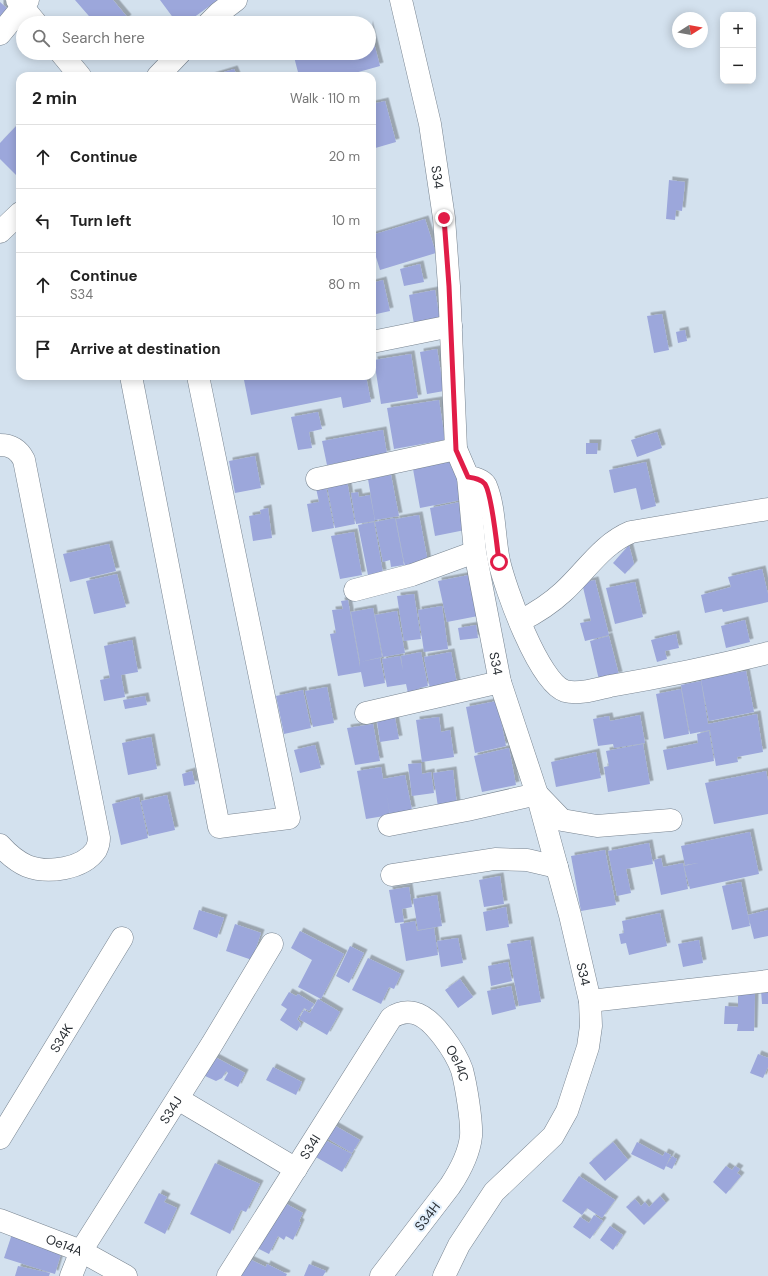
<!DOCTYPE html>
<html lang="en">
<head>
<meta charset="utf-8">
<style>
  :root { --surface:#fff; --page:#f6f6f6; --text:#222; --muted:#767676; --line:#e0e0e0 }
  body { margin:0; font-family:"DM Sans",sans-serif; background:var(--page); color:var(--text) }
  .controls { position:absolute; right:12px; top:12px; display:grid; overflow:hidden; border-radius:8px; box-shadow:0 2px 10px #0003 }
  .controls button { width:36px; height:36px; display:grid; place-items:center; padding:0; border:0; border-bottom:1px solid var(--line); background:var(--surface); color:var(--text); font:20px sans-serif }
  .compass { position:absolute; left:672px; top:12px; width:36px; height:36px; border-radius:50%; background:var(--surface); box-shadow:0 2px 10px #0003; rotate:79deg }
  .stop { position:absolute; width:12px; height:12px; margin:-9px; border:3px solid #e11d48; border-radius:50%; background:#fff }
  .stop.end { background:#e11d48; border-color:#fff; box-shadow:0 1px 4px #0008 }
  .list { margin:0; padding:0; list-style:none }
  h2 { display:flex; justify-content:space-between; align-items:center; height:52px; margin:0; padding:0 16px; font-size:17px }
  h2 small { font-size:13px; font-weight:400; color:var(--muted) }
  .list li { display:grid; grid-template-columns:26px 1fr auto; gap:12px; align-items:center; box-sizing:border-box; height:64px; padding:0 16px; border-top:1px solid var(--line) }
  .list b { display:block; font-size:15px; white-space:nowrap }
  .list p { margin:0; font-size:13px; white-space:nowrap; color:var(--muted) }
  .list em { font-size:13px; font-style:normal; color:var(--muted) }
  .icon { flex:none; width:22px; height:22px; fill:none; stroke:currentColor; stroke-width:2; stroke-linecap:round; stroke-linejoin:round }
  .map { position:relative; flex:none; width:768px; height:1276px; overflow:hidden }
  .search { position:absolute; background:var(--surface); box-shadow:0 2px 10px #0003; left:16px; top:16px; width:360px; height:44px; display:flex; align-items:center; gap:10px; box-sizing:border-box; padding:0 14px; border-radius:22px; color:var(--muted); font-size:15px }
  .panel { position:absolute; background:var(--surface); box-shadow:0 2px 10px #0003; left:16px; top:72px; width:360px; height:308px; border-radius:12px }
  .map>svg:first-child { display:block }
  .building { fill:#9ca7db; filter:url(#shadow) }
  .lines { fill:none; stroke-linecap:round; stroke-linejoin:round }
  .minor-casing { stroke:#788490; stroke-width:23 }
  .minor { stroke:#fff; stroke-width:22 }
  .route { stroke:#e11d48; stroke-width:5 }
  .labels { text-anchor:middle; stroke-width:4; stroke-linejoin:round; paint-order:stroke }
  .street-label { font-size:13px; fill:#292e33; stroke:#e0eefb }
</style>
</head>
<body>
<div class="map">
<svg width="768" height="1276" viewBox="0 0 768 1276">
  <defs>
    <filter id="shadow"><feDropShadow dx="3.5" dy="-3.5" stdDeviation="0" flood-color="#0004"/></filter>
  </defs>
  <rect width="100%" height="100%" fill="#d3e1ee"/>
  <path class="building" d="M 75,0 L 113,0 L 128,18 L 122,23 L 95,23 Z
    M 160,0 L 218,0 L 186,23 L 177,23 Z
    M 0,2 L 10,11 L 0,21 Z
    M 369,24 L 380,66 L 344,76 L 299,76 L 293,53 L 369,53 Z
    M 234,69 L 237,76 L 211,76 Z
    M 385,101 L 396,142 L 372,149 L 372,104 Z
    M 19,123 L 20,124 L 20,179 L 0,159 L 0,143 Z
    M 669,180 L 685,182 L 682,211 L 676,210 L 675,220 L 666,219 Z
    M 425,219 L 436,253 L 380,270 L 372,244 L 372,235 Z
    M 420,264 L 424,282 L 404,286 L 400,269 Z
    M 383,280 L 390,311 L 372,315 L 372,283 Z
    M 435,290 L 440,320 L 414,324 L 409,295 Z
    M 662,314 L 669,350 L 654,353 L 647,316 Z
    M 685,330 L 687,341 L 678,343 L 676,332 Z
    M 437,349 L 444,391 L 427,394 L 420,352 Z
    M 411,354 L 418,398 L 381,404 L 374,360 Z
    M 263,376 L 366,376 L 371,402 L 343,408 L 341,397 L 251,415 L 244,380 Z
    M 439,400 L 445,440 L 394,449 L 387,408 Z
    M 318,412 L 322,429 L 309,432 L 312,448 L 298,450 L 291,417 Z
    M 383,430 L 387,454 L 327,465 L 322,441 Z
    M 657,432 L 662,448 L 637,457 L 631,440 Z
    M 586,443 L 598,443 L 597,454 L 586,454 Z
    M 255,456 L 261,488 L 235,493 L 229,461 Z
    M 454,461 L 461,500 L 420,508 L 413,469 Z
    M 646,462 L 656,506 L 641,510 L 636,488 L 614,493 L 609,470 Z
    M 391,475 L 399,516 L 375,520 L 368,479 Z
    M 347,481 L 355,524 L 335,528 L 327,485 Z
    M 326,487 L 334,528 L 312,532 L 307,504 L 319,502 L 316,488 Z
    M 358,492 L 359,497 L 370,495 L 375,521 L 356,524 L 351,493 Z
    M 460,502 L 465,530 L 435,536 L 430,508 Z
    M 268,508 L 272,538 L 253,541 L 249,516 L 261,514 L 260,510 Z
    M 419,515 L 428,562 L 405,567 L 396,519 Z
    M 395,518 L 404,565 L 391,567 L 390,560 L 383,562 L 375,522 Z
    M 374,522 L 383,573 L 368,575 L 358,525 Z
    M 354,532 L 362,575 L 340,579 L 331,536 Z
    M 109,544 L 116,571 L 70,582 L 63,554 Z
    M 629,545 L 634,564 L 625,574 L 613,563 Z
    M 762,569 L 768,594 L 768,602 L 723,612 L 722,609 L 705,613 L 701,595 L 731,587 L 728,577 Z
    M 117,574 L 126,607 L 94,614 L 86,581 Z
    M 469,575 L 478,616 L 447,622 L 438,581 Z
    M 595,580 L 609,635 L 585,641 L 580,623 L 591,621 L 582,583 Z
    M 635,582 L 643,617 L 615,624 L 606,588 Z
    M 414,594 L 421,639 L 404,641 L 397,596 Z
    M 348,600 L 360,667 L 360,662 L 380,658 L 385,683 L 364,687 L 361,672 L 338,676 L 330,634 L 336,633 L 332,610 L 343,609 L 341,601 Z
    M 442,606 L 448,649 L 424,652 L 418,610 Z
    M 373,608 L 382,657 L 360,662 L 351,612 Z
    M 397,611 L 405,653 L 383,657 L 375,615 Z
    M 745,620 L 750,642 L 726,648 L 721,626 Z
    M 476,625 L 478,638 L 460,640 L 458,628 Z
    M 676,634 L 679,648 L 665,651 L 667,659 L 657,662 L 651,640 Z
    M 609,636 L 619,675 L 599,680 L 590,641 Z
    M 132,640 L 138,672 L 121,675 L 125,697 L 104,701 L 100,680 L 110,678 L 104,646 Z
    M 421,652 L 428,686 L 419,688 L 421,696 L 409,698 L 406,684 L 387,687 L 382,659 L 400,656 L 403,671 L 401,656 Z
    M 451,652 L 458,689 L 431,694 L 424,657 Z
    M 746,671 L 754,712 L 709,721 L 701,679 Z
    M 701,681 L 708,724 L 757,714 L 763,752 L 737,757 L 738,762 L 716,766 L 710,730 L 690,734 L 681,685 Z
    M 327,687 L 334,723 L 313,727 L 305,691 Z
    M 681,689 L 689,734 L 664,739 L 656,694 Z
    M 303,690 L 311,728 L 284,734 L 276,696 Z
    M 145,696 L 147,705 L 125,709 L 123,700 Z
    M 497,701 L 506,746 L 475,753 L 466,707 Z
    M 640,715 L 645,743 L 614,748 L 613,744 L 598,746 L 593,719 L 609,716 L 610,721 Z
    M 439,717 L 441,732 L 450,730 L 454,757 L 422,762 L 416,720 Z
    M 395,718 L 399,739 L 380,742 L 377,721 Z
    M 373,724 L 380,761 L 355,765 L 347,728 Z
    M 709,731 L 714,761 L 667,770 L 663,750 L 698,743 L 697,734 Z
    M 151,737 L 157,769 L 128,775 L 122,743 Z
    M 643,744 L 650,784 L 608,792 L 604,767 L 609,766 L 606,751 Z
    M 315,745 L 321,768 L 300,773 L 294,750 Z
    M 509,748 L 516,785 L 482,792 L 474,756 Z
    M 596,752 L 601,778 L 556,787 L 551,762 Z
    M 421,763 L 422,774 L 431,772 L 434,793 L 412,796 L 408,764 Z
    M 381,767 L 383,779 L 405,775 L 412,810 L 390,814 L 386,792 L 390,815 L 366,819 L 357,771 Z
    M 453,770 L 457,805 L 438,807 L 433,773 Z
    M 192,771 L 195,784 L 184,786 L 182,774 Z
    M 766,771 L 768,781 L 768,814 L 714,824 L 705,783 Z
    M 167,795 L 175,830 L 149,836 L 141,801 Z
    M 139,797 L 148,838 L 121,845 L 112,804 Z
    M 750,832 L 759,874 L 690,889 L 684,866 L 698,863 L 685,865 L 681,846 Z
    M 649,843 L 653,864 L 626,869 L 631,893 L 617,896 L 608,851 Z
    M 605,850 L 616,905 L 581,911 L 571,856 Z
    M 661,858 L 663,867 L 683,863 L 688,889 L 661,895 L 654,860 Z
    M 500,876 L 504,904 L 484,907 L 479,880 Z
    M 741,882 L 750,926 L 732,930 L 722,886 Z
    M 409,887 L 412,907 L 402,909 L 404,922 L 395,923 L 389,890 Z
    M 437,895 L 442,926 L 418,930 L 413,899 Z
    M 506,907 L 509,927 L 486,931 L 483,912 Z
    M 199,910 L 224,918 L 217,938 L 193,929 Z
    M 768,910 L 768,936 L 754,939 L 748,915 Z
    M 660,913 L 667,946 L 629,955 L 626,943 L 621,944 L 619,934 L 624,933 L 622,921 Z
    M 415,921 L 417,931 L 434,928 L 438,955 L 406,961 L 400,924 Z
    M 235,924 L 261,933 L 252,960 L 226,951 Z
    M 300,931 L 344,954 L 321,999 L 298,987 L 312,960 L 291,948 Z
    M 458,938 L 463,963 L 441,967 L 437,941 Z
    M 530,940 L 541,1002 L 519,1006 L 507,944 Z
    M 699,940 L 703,963 L 683,967 L 678,944 Z
    M 350,946 L 364,953 L 349,983 L 336,976 Z
    M 368,958 L 401,974 L 394,989 L 389,987 L 381,1004 L 352,990 Z
    M 508,962 L 512,981 L 491,986 L 488,966 Z
    M 460,979 L 473,997 L 458,1008 L 445,990 Z
    M 511,986 L 516,1009 L 492,1015 L 487,991 Z
    M 761,990 L 768,990 L 768,1004 L 762,1004 Z
    M 289,992 L 296,996 L 298,994 L 314,1004 L 309,1011 L 304,1008 L 297,1019 L 301,1024 L 297,1031 L 280,1020 L 287,1009 L 281,1005 Z
    M 738,994 L 755,994 L 754,1031 L 737,1031 L 738,1024 L 724,1024 L 725,1006 L 738,1007 Z
    M 318,999 L 340,1012 L 327,1035 L 299,1019 L 304,1010 L 310,1013 Z
    M 758,1054 L 768,1058 L 768,1067 L 763,1078 L 750,1073 Z
    M 215,1057 L 245,1073 L 238,1087 L 224,1080 L 228,1073 L 226,1071 L 222,1078 L 216,1081 L 205,1076 Z
    M 273,1067 L 302,1082 L 296,1095 L 266,1080 Z
    M 332,1124 L 360,1140 L 352,1153 L 325,1137 Z
    M 323,1139 L 352,1154 L 342,1172 L 314,1156 Z
    M 613,1142 L 628,1160 L 605,1181 L 589,1163 Z
    M 637,1142 L 663,1156 L 665,1152 L 671,1155 L 664,1170 L 631,1154 Z
    M 672,1156 L 677,1159 L 672,1169 L 666,1166 Z
    M 215,1163 L 260,1184 L 246,1212 L 241,1210 L 230,1234 L 190,1214 Z
    M 726,1166 L 732,1170 L 735,1166 L 740,1169 L 737,1173 L 741,1176 L 726,1194 L 713,1182 Z
    M 579,1176 L 615,1200 L 602,1218 L 587,1208 L 582,1215 L 562,1201 Z
    M 159,1193 L 167,1197 L 164,1202 L 177,1208 L 165,1234 L 144,1223 Z
    M 660,1196 L 666,1203 L 644,1225 L 626,1207 L 635,1199 L 641,1206 L 645,1202 L 649,1207 Z
    M 279,1200 L 303,1213 L 299,1221 L 301,1223 L 293,1240 L 286,1236 L 284,1240 L 278,1236 L 269,1254 L 255,1247 Z
    M 594,1215 L 603,1221 L 590,1239 L 573,1227 L 580,1217 L 589,1223 Z
    M 610,1226 L 623,1235 L 613,1250 L 600,1240 Z
    M 13,1231 L 63,1247 L 55,1274 L 4,1258 Z
    M 247,1258 L 266,1267 L 267,1264 L 287,1274 L 286,1276 L 239,1276 Z
    M 309,1264 L 326,1271 L 323,1276 L 304,1276 Z
    M 18,1266 L 50,1273 L 49,1276 L 15,1276 Z"/>
  <g class="lines">
    <g class="minor-casing">
      <g id="minor">
        <path d="M 17,0 L 36,23"/>
        <path id="s1" d="M 401,0 L 430,124 L 444,218 L 449,286 L 456,449 L 468,477 L 475,552 L 500,682 L 537,794 L 570,915 L 590,1001 L 591,1026 L 588,1047 L 567,1111 L 553,1136 L 494,1192 L 459,1245 L 444,1276"/>
        <path d="M 209,23 L 219,13 L 236,0"/>
        <path d="M 0,34 L 28,0"/>
        <path d="M 61,53 L 80,76"/>
        <path d="M 158,76 L 180,53"/>
        <path d="M 0,232 L 20,213"/>
        <path d="M 372,342 L 451,326"/>
        <path d="M 131,376 L 219,827 L 289,818 L 198,376"/>
        <path d="M 0,445 C 12,445 19,450 24,460 L 99,838 C 99,842 98,846 96,850 C 83,869 48,874 27,866 C 16,861 8,854 0,845"/>
        <path d="M 468,477 C 475,478 483,480 486,486 C 495,507 494,538 499,561 C 505,588 539,683 565,691 C 579,695 597,689 610,686 C 663,677 716,666 768,653"/>
        <path d="M 317,479 L 456,449"/>
        <path d="M 355,590 L 412,575 L 475,552"/>
        <path d="M 520,621 C 536,613 550,604 563,592 C 586,571 602,544 631,532 L 768,509"/>
        <path d="M 366,713 L 500,682"/>
        <path d="M 389,825 L 467,810 L 537,794 L 562,820 L 597,826 L 671,820"/>
        <path d="M 392,875 L 495,859 L 527,860 L 557,867"/>
        <path d="M 590,1001 L 768,981"/>
        <path d="M 178,1099 L 296,1169"/>
        <path id="s2" d="M 0,1138 L 122,938"/>
        <path id="s3" d="M 0,1220 L 81,1251 L 126,1276"/>
        <path id="s4" d="M 71,1276 L 81,1251 L 212,1044 L 272,944"/>
        <path id="s5" d="M 228,1276 L 391,1018 C 398,1013 405,1011 414,1013 C 433,1017 456,1053 462,1070 C 466,1085 472,1121 471,1136 C 469,1155 460,1171 450,1186 L 381,1276"/>
      </g>
    </g>
    <use href="#minor" class="minor"/>
  </g>
  <g class="lines">
    <path class="route" d="M 444,218 L 449,286 L 456,450 L 468,477 C 474,478 481,479 485,484 C 492,495 497,546 499,562"/>
  </g>
  <g class="labels">
    <g class="street-label">
      <text dy="5" stroke="none"><textPath href="#s1" startOffset="181">S34</textPath></text>
      <text dy="5" stroke="none"><textPath href="#s1" startOffset="673">S34</textPath></text>
      <text dy="5" stroke="none"><textPath href="#s1" startOffset="996">S34</textPath></text>
      <text dy="5" stroke="none"><textPath href="#s2" startOffset="117">S34K</textPath></text>
      <text dy="5" stroke="none"><textPath href="#s5" startOffset="398">Oe14C</textPath></text>
      <text dy="5" stroke="none"><textPath href="#s4" startOffset="194">S34J</textPath></text>
      <text dy="5" stroke="none"><textPath href="#s5" startOffset="153">S34I</textPath></text>
      <text transform="translate(427 1216) rotate(-52)" y="5">S34H</text>
      <text dy="5" stroke="none"><textPath href="#s3" startOffset="69">Oe14A</textPath></text>
    </g>
  </g>
</svg>
<div class="controls">
<button>+</button>
<button>−</button>
</div>
<svg class="compass" viewBox="-18 -18 36 36"><path d="M0-13l5 13h-10z" fill="#e53935"/><path d="M0 13l5-13h-10z" fill="#767676"/></svg>
<div class="stop" style="left:499px;top:562px"></div>
<div class="stop end" style="left:444px;top:218px"></div>
<div class="search"><svg class="icon" aria-label="search" viewBox="0 0 24 24"><circle cx="10" cy="10" r="6"/><path d="M15 15l6 6"/></svg>Search here</div>
<section class="panel">
<h2>2 min<small>Walk · 110 m</small></h2>
<ul class="list">
<li><svg class="icon" aria-label="ahead" viewBox="0 0 24 24"><path d="M12 20V5M6 11l6-6 6 6"/></svg><div><b>Continue</b></div><em>20 m</em></li>
<li><svg class="icon" aria-label="left" viewBox="0 0 24 24"><path d="M17 20v-9H6M10 6l-5 5 5 5"/></svg><div><b>Turn left</b></div><em>10 m</em></li>
<li><svg class="icon" aria-label="ahead" viewBox="0 0 24 24"><path d="M12 20V5M6 11l6-6 6 6"/></svg><div><b>Continue</b><p>S34</p></div><em>80 m</em></li>
<li><svg class="icon" aria-label="arrive" viewBox="0 0 24 24"><path d="M6 21V4h12l-3 4 3 4H6"/></svg><div><b>Arrive at destination</b></div></li>
</ul>
</section>
</div>
</body>
</html>
